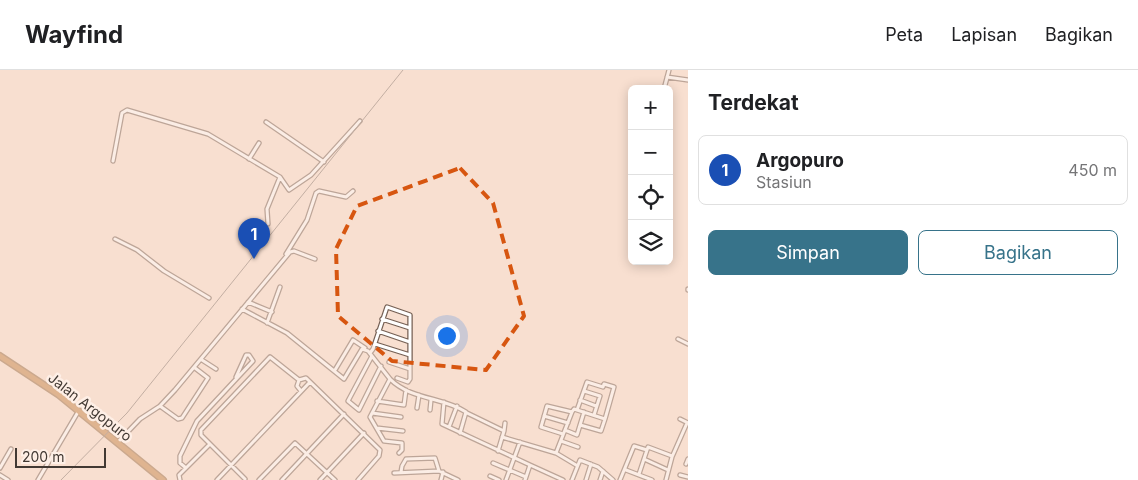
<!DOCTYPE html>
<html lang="id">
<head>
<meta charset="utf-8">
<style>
  :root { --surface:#fff; --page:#f6f6f6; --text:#202124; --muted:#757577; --line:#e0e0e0; --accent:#37738a }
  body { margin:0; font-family:Inter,sans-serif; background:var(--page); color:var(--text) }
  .controls { position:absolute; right:15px; top:15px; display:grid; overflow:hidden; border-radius:8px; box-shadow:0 2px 12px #0003 }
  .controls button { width:45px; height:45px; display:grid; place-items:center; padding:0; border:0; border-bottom:1px solid var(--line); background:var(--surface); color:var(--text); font:25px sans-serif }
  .scale { position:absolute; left:15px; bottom:12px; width:91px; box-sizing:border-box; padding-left:5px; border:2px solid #423933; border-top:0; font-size:14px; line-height:18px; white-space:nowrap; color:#423933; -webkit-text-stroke:4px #feefe6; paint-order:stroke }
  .you { position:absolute; left:446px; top:265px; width:18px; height:18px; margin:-12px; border:4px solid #fff; border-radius:50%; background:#1a73e8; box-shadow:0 0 0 8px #1a73e833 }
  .badge { display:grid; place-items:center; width:32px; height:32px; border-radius:50%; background:var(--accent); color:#fff; font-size:16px; font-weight:700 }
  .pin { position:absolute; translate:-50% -41px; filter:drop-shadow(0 1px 2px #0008) }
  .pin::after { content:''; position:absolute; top:26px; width:18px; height:15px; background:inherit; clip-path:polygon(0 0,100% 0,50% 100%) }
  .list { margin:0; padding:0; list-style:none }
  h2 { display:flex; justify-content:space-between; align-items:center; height:65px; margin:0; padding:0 20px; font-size:21px }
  h2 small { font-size:16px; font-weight:400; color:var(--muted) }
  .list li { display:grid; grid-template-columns:32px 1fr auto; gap:15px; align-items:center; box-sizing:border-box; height:70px; margin:0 10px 10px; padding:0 10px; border:1px solid var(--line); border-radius:8px }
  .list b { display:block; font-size:19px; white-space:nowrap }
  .list p { margin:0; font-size:16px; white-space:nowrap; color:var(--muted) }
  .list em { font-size:16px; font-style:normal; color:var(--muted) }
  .actions { display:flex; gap:10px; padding:15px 20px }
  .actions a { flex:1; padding:11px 0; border:1px solid var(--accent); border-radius:8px; text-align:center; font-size:18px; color:var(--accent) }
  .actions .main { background:var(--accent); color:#fff }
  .icon { flex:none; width:28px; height:28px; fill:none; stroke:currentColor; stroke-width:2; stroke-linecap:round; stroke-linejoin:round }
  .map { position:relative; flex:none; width:688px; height:410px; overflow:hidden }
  header { display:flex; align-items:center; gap:30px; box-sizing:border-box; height:70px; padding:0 25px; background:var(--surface); border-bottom:1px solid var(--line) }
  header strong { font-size:24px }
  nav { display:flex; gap:28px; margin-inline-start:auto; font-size:18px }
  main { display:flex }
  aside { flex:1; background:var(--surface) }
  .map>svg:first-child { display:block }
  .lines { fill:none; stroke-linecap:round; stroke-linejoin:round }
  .minor-casing { stroke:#766155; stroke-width:5.5 }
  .highway-casing { stroke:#95683e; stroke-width:8 }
  .minor { stroke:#fff; stroke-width:3 }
  .highway { stroke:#c28144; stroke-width:5 }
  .rail { stroke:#82746b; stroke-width:1 }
  .marked { fill:none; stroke:#d75610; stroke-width:4; stroke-dasharray:10 6; stroke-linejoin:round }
  .labels { text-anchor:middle; stroke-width:5; stroke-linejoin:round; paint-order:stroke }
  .street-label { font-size:14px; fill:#423933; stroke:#feefe6 }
</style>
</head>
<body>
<header>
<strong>Wayfind</strong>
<nav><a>Peta</a><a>Lapisan</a><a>Bagikan</a></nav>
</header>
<main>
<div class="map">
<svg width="688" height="410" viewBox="0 0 688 410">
  <rect width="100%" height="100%" fill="#f8dfd0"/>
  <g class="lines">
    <g class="minor-casing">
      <path id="minor" d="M 667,7 L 688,10
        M 664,19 L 669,0
        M 266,52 L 324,92
        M 249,89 L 259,73
        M 113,91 L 122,43 L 127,40 L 208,64 L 280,107 L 289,120 L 311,105 L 360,51
        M 268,154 L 267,139 L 280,107
        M 115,169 L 137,180 L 164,201 L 209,228
        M 286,184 L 307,150 L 316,123 L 319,121 L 346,127 L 353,121
        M 688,219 L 688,220
        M 248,232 L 272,242
        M 242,239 L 287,263 L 344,309 L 362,279 L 368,281 L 390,309 L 370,347 L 384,371 L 402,373 L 402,380 L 399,383
        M 382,249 L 410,258
        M 267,253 L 280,217
        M 378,261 L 410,272
        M 678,269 L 688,274
        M 375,274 L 410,285
        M 370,283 L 373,279 L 387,237 L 410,245 L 410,309 L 408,312 L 397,308
        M 372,286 L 348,331 L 359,340 L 381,296
        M 202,290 L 216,299
        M 389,292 L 410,299
        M 335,300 L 353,270 L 365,278
        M 390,309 C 411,330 443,327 466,342 L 460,363
        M 299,310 L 306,308 L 380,380 L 379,386 L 358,410
        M 584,321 L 600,326 L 594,345
        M 580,330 L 596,336
        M 377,331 L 404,335 L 406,320
        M 444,332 L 442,354 L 530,395 L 525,410
        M 160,336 L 178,349 L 182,348 L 208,308 L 195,298
        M 417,338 L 419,325
        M 430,340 L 431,330
        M 372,343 L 401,347
        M 467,343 L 504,361 L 498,381
        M 544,346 L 568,353
        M 680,349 L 688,353
        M 580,355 L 601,361 L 605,349
        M 449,357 L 457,336
        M 377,358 L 403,361
        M 565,360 L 577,365 L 584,342
        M 504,361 L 505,353
        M 563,364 L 541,357 L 547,336 L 572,342
        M 502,367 L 556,383 L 576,395
        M 561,371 L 578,377
        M 118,372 L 140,349 L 160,336 L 175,320 L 290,182 L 294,181 L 315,189
        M 556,383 L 572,342 L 574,339 L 577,340 L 587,312 L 603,317 L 604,314 L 614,317 L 605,349 L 577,340
        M 644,389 L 668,400
        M 493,393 L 526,407
        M 686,394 L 688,389
        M 530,395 L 563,410
        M 0,398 L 11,379
        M 186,398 L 180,393 L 180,386 L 197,351 L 253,291 L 249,285 L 246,285 L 236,307
        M 626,400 L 652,410
        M 401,402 L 402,396 L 406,389 L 435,388 L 439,401
        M 394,403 L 439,401 L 458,410
        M 639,404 L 648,377 L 672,386
        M 0,405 L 8,410
        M 680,405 L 688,407
        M 490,406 L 499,410
        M 245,409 L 201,365 L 201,360 L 270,287 L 299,310 L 297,316 L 301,321
        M 38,410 L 78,342
        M 180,410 L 179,405 L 209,375
        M 217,410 L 310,312
        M 259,410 L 295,373 L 335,410
        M 282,410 L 344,344
        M 320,410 L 364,363
        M 441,410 L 443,402
        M 506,410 L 520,372
        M 572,410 L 580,390 L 598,397 L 613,410
        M 586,410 L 591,394
        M 600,410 L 603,401
        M 620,410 L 634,376 L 647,380
        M 666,410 L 672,387 L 687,353"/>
    </g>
    <g class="highway-casing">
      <path id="highway" d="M 0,286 L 59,325 L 163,410"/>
    </g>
    <use href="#minor" class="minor"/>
    <use href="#highway" class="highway"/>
    <path class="rail" d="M 61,410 L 127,343 L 403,0"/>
  </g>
  <path d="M0 0H688V410H0ZM 460,98 L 493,133 L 524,246 L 486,300 L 392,291 L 338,246 L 336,179 L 357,136 Z" fill="#f8dfd0" fill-opacity=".55" fill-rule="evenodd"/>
  <path class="marked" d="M 460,98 L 493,133 L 524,246 L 486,300 L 392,291 L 338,246 L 336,179 L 357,136 Z"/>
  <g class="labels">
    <g class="street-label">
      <text transform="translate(90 337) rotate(38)" y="5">Jalan Argopuro</text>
    </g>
  </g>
</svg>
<div class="controls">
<button>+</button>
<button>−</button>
<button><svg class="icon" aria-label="locate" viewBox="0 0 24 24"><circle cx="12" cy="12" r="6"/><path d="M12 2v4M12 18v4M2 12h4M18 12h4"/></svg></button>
<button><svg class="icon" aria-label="layers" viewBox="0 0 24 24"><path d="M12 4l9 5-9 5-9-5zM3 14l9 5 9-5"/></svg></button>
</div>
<div class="scale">200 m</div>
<div class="you"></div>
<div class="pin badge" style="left:254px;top:189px;background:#1a4fb4">1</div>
</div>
<aside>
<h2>Terdekat<small></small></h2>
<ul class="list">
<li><span class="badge" style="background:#1a4fb4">1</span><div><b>Argopuro</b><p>Stasiun</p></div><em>450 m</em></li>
</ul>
<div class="actions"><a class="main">Simpan</a><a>Bagikan</a></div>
</aside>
</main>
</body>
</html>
